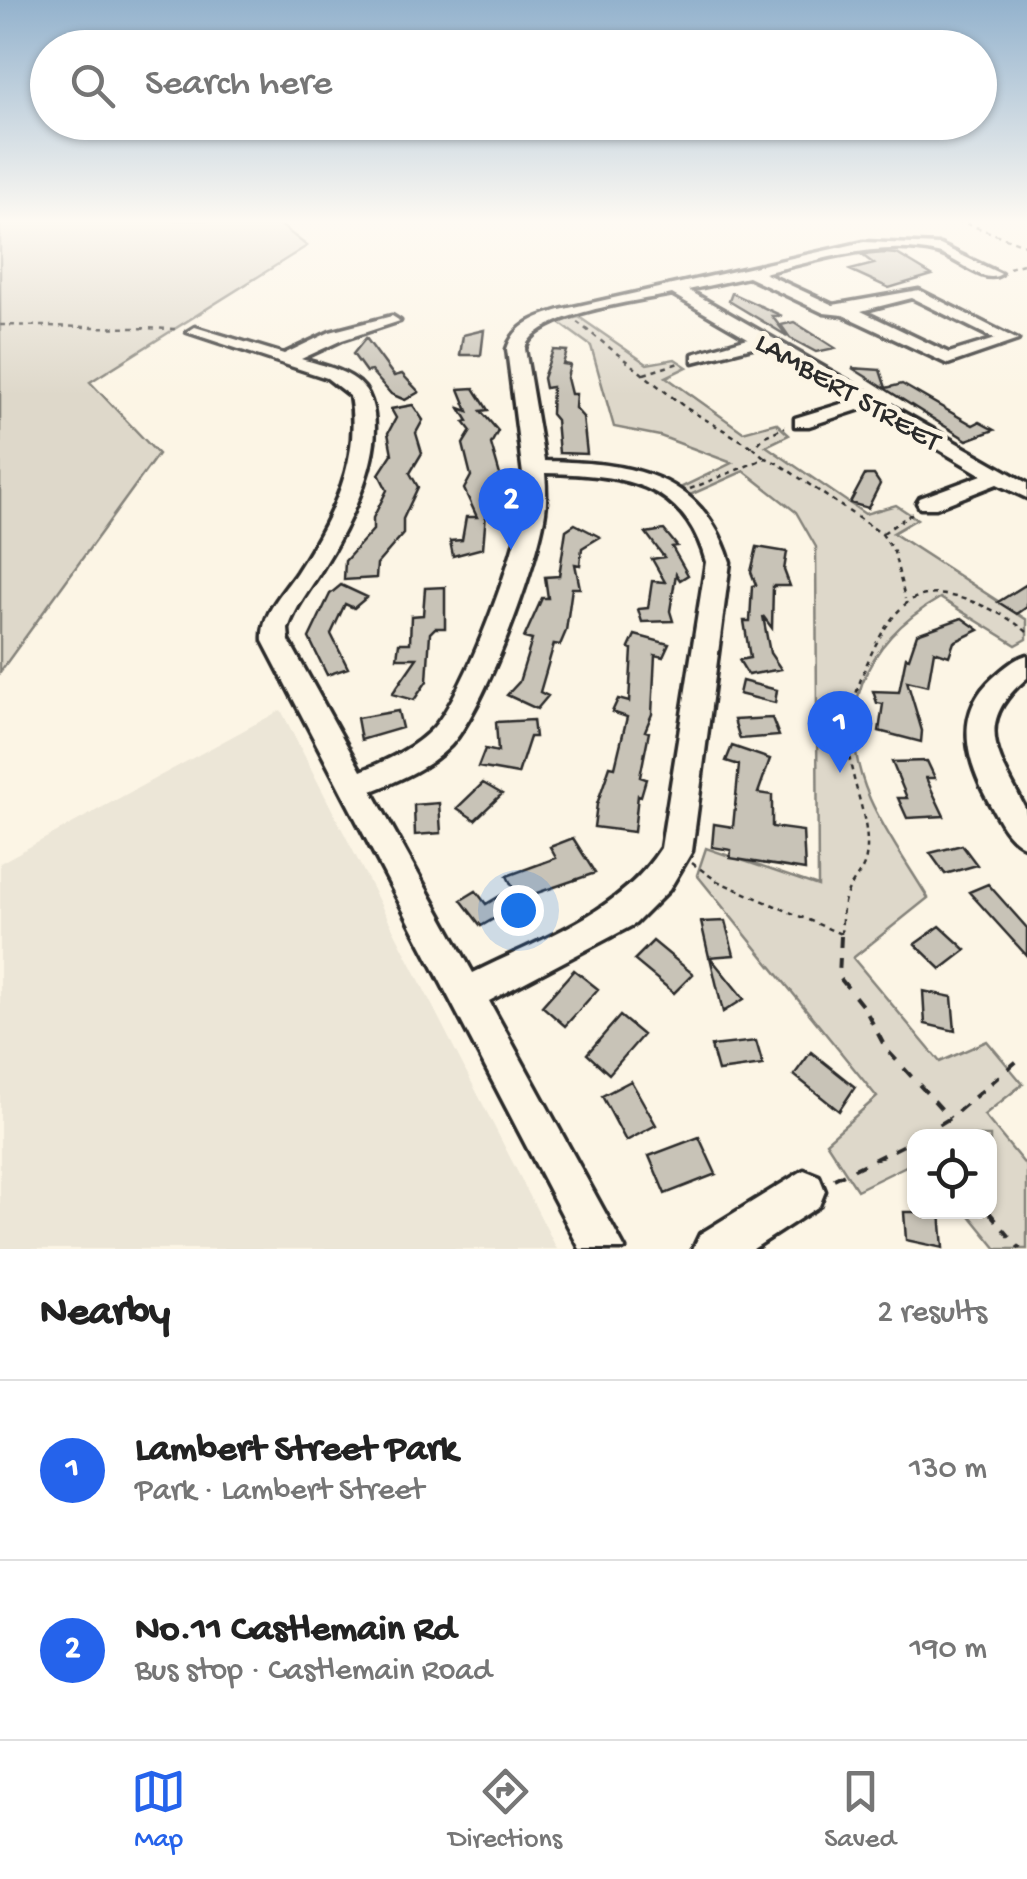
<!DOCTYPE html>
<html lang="en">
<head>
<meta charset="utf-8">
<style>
  :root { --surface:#fff; --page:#f6f6f6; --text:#222; --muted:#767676; --line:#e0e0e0; --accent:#2563eb }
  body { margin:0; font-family:"Gochi Hand",sans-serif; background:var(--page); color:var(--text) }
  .controls { position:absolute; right:30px; bottom:30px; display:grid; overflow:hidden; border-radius:20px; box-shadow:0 2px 8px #0004 }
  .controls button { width:90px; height:90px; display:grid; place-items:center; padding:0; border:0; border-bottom:2px solid var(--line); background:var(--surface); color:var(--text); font:50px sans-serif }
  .you { position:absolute; left:518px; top:910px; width:35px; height:35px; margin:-25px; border:8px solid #fff; border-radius:50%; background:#1a73e8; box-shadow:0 0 0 15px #1a73e833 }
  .badge { display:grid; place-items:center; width:65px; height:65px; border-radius:50%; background:var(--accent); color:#fff; font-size:32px; font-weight:700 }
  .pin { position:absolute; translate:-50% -82px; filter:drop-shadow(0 2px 5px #0008) }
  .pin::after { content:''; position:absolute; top:52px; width:35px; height:30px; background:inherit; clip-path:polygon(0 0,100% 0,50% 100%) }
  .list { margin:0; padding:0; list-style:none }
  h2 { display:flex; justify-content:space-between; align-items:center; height:130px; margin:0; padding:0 40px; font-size:42px }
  h2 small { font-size:32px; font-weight:400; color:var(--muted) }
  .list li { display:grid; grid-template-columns:65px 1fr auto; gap:30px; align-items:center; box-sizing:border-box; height:180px; padding:0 40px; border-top:2px solid var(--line) }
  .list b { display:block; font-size:38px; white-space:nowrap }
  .list p { margin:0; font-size:32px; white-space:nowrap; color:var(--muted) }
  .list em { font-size:32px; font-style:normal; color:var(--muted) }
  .icon { flex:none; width:55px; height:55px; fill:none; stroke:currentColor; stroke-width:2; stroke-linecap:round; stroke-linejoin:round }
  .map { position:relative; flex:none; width:1027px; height:1249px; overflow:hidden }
  .search { position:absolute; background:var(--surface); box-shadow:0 2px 8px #0004; left:30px; right:30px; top:30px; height:110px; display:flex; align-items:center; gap:25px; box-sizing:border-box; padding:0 35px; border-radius:55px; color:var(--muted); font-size:38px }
  .sheet { height:490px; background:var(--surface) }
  nav { display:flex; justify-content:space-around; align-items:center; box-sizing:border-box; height:140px; border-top:2px solid var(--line); background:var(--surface); font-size:28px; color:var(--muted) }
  nav a { display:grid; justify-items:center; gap:5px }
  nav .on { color:var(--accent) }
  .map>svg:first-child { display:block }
  .built { fill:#ece6d7 }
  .green { fill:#ded8ca; stroke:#84827a; stroke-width:2.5 }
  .building { fill:#c8c3b7; stroke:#2b2b2b; stroke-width:2.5 }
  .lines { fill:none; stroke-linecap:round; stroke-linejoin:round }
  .minor-casing { stroke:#2b2b2b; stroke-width:7 }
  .path-far1 { stroke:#2b2b2b; stroke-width:2.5; stroke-dasharray:5 5; stroke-linecap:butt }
  .path { stroke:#2b2b2b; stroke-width:4; stroke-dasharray:11 11; stroke-linecap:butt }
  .minor { fill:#fcf5e5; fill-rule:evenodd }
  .labels { text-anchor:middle; stroke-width:10; stroke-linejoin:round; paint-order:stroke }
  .far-street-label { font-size:30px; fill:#2b2b2b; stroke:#fcf5e5 }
</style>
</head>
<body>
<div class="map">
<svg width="1027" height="1249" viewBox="0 0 1027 1249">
  <rect width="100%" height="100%" fill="#fcf5e5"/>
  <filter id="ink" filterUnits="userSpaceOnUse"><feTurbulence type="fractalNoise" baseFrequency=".01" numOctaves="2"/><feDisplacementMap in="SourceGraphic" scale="20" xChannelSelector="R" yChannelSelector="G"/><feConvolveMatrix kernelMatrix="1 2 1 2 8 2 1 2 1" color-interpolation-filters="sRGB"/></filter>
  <g filter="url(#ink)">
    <path class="built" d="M 281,710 L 557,1249 L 0,1249 L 0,863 Z"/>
    <path class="green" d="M 0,220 L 274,220 L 307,246 L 90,382 L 158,454 L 0,672 Z
      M 579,317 L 647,364 L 675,359 L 687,367 L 666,377 L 743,432 L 776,423 L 789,435 L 766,446 L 865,514 L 896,505 L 917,519 L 893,533 L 1027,620 L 1027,639 L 1016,645 L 940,598 C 863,642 833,714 870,799 C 885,833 909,866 928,898 L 853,958 L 940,1062 L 987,1041 L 1023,1084 L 984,1115 L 1027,1167 L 1027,1249 L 997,1249 L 967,1212 L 990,1212 L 990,1136 L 914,1136 L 914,1162 L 857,1190 L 826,1142 L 877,1097 L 697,875 L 706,848 L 818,886 L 816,547 L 796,512 L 744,471 L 690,495 L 680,488 L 732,463 L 660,436 L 614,427 L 591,346 L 558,322 Z"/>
    <path class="building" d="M 884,253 L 897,254 L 932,275 L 889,288 L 850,270 L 874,264 L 862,255 Z
      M 732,293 L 782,316 L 772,316 L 787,336 L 729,301 Z
      M 794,322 L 835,348 L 816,352 L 790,338 L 781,325 Z
      M 484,330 L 481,355 L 460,355 L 463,335 Z
      M 366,338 L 394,376 L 402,374 L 419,392 L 405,400 L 391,394 L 371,371 L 366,372 L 353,354 Z
      M 553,350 L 567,351 L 563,364 L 570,365 L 567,378 L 571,394 L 576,394 L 575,408 L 583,417 L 587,454 L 559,453 L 556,420 L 551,414 L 552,387 L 545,388 L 543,378 Z
      M 852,368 L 880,370 L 886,388 L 902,384 L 973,425 L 979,422 L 994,430 L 967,440 Z
      M 474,388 L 488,410 L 481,411 L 498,431 L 491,444 L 500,475 L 491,492 L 496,501 L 487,502 L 483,548 L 453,556 L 450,541 L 462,540 L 466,517 L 477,517 L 464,489 L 471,476 L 463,444 L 471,431 L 464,422 L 468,421 L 460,408 L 468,411 L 459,389 Z
      M 413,405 L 423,420 L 416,433 L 422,453 L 410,473 L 418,487 L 403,519 L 403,534 L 377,564 L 376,578 L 344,580 L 345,561 L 373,530 L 373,518 L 387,490 L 379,474 L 392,454 L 388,433 L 396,418 L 391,409 Z
      M 865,475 L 874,475 L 880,484 L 868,508 L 850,503 Z
      M 575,524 L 600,537 L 582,548 L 580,565 L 575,564 L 580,588 L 572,588 L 566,631 L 560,645 L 554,644 L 540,692 L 548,696 L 537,709 L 507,695 L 519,682 L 532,640 L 524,638 L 542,598 L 548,598 L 545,577 L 559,576 L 566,530 Z
      M 664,530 L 677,546 L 672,547 L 688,575 L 680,580 L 676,574 L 670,611 L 673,621 L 642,622 L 638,609 L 648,608 L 652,581 L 665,582 L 652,559 L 664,557 L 646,533 Z
      M 757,547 L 787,552 L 784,570 L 790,586 L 773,586 L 772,628 L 763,616 L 770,653 L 781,669 L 748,675 L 739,660 L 750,658 L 744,621 L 750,621 L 752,586 L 756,585 L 751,572 Z
      M 1027,584 L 1027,607 L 1017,614 L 998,602 Z
      M 341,585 L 367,597 L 354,608 L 345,604 L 331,634 L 348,668 L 327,675 L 309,638 L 330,594 Z
      M 445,587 L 445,628 L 435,628 L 430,633 L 427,681 L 414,700 L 392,694 L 417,658 L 397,658 L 399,643 L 410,643 L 411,616 L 423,615 L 425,588 Z
      M 962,618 L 979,630 L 954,642 L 949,656 L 934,651 L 928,686 L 907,681 L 922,731 L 921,742 L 879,731 L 883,704 L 877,703 L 873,691 L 899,692 L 906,657 L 909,658 L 917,634 Z
      M 635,635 L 669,644 L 663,657 L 655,655 L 652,714 L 645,731 L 649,732 L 640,777 L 646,779 L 641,796 L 638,795 L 634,832 L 594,827 L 597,804 L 610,766 L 615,767 L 627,717 L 612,712 L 618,699 L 629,702 L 632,649 L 629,648 Z
      M 742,681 L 777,690 L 775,703 L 739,694 Z
      M 398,711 L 402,728 L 361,740 L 357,718 Z
      M 772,718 L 779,736 L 740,739 L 734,720 Z
      M 533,720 L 535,737 L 530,737 L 518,774 L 478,767 L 485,749 L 498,752 L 496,722 Z
      M 732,746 L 770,759 L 758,793 L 772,795 L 772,827 L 803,831 L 805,870 L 730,858 L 731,850 L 712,847 L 714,824 L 733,827 L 739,765 L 726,761 Z
      M 927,761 L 935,778 L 926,778 L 944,816 L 907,818 L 898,798 L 907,798 L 892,762 Z
      M 483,783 L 502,794 L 475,820 L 457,808 Z
      M 439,803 L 441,833 L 415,835 L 414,805 Z
      M 573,838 L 595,873 L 505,904 L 509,910 L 481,926 L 461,900 L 476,891 L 486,904 L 513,888 L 507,876 L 556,858 L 550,847 Z
      M 962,845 L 977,865 L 945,874 L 930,853 Z
      M 988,884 L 1027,928 L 1027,956 L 969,892 Z
      M 725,921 L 734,955 L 709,957 L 701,922 Z
      M 940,926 L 966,950 L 941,969 L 915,944 Z
      M 653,941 L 693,974 L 674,993 L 634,960 Z
      M 710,957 L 744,999 L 723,1012 Z
      M 574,970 L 598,989 L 565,1026 L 542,1006 Z
      M 923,991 L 952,997 L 955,1031 L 925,1024 Z
      M 620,1016 L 643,1035 L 609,1074 L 587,1054 Z
      M 756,1041 L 763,1065 L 718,1071 L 711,1046 Z
      M 811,1052 L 855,1087 L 839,1111 L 794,1075 Z
      M 631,1081 L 656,1125 L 626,1141 L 602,1096 Z
      M 699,1137 L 716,1174 L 665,1194 L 649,1156 Z
      M 904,1212 L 940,1212 L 943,1248 L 906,1240 Z"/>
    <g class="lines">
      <g class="minor-casing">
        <path id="minor" d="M 864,242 L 940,245 L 1001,274 C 984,286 956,257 937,253 C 880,240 819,260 764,273 L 833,305 L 919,290 L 1018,340 L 948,364 L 843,315 L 824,313 L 748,277 L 688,290 L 1027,483 L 1027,498 L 997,484 L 936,508 L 920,508 L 917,503 L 920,498 L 982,475 L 867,407 L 809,426 L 795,426 L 795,418 L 854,400 L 760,345 L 693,362 L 693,354 L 748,338 L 672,294 C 639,301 534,313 525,349 L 544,461 C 628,463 702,471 730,562 L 692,851 L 669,890 L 635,924 L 489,1001 L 625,1249 L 580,1249 L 263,641 C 261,614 282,594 297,572 C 331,519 362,460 350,396 L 327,378 L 187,332 L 195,327 L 284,354 L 330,332 L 392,316 L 400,321 L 342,340 L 301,359 C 322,365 357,372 368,394 C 392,444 348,527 322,569 C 310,589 295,607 288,629 L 289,641 L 361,771 C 386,761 415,748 434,727 C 466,691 523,539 525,490 L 507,349 C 515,324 537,317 560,310 ZM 912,298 L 995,339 L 949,353 L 861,311 ZM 545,473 C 620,475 684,480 706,562 L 661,848 C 619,914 540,939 473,973 L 372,791 C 400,780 430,767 451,745 C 485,708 538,563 545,512 C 547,499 546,486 545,473 Z
          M 1027,655 L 1027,678 C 971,724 999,756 1025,808 C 1027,818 1027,835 1027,847 C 1009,841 1000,822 991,806 C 967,763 952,714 994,677 C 1004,668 1014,659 1027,655 Z
          M 804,1170 L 819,1176 L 825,1191 L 819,1206 L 753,1249 L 693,1249 L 700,1234 Z"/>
      </g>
      <path class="path-far1" d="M 957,220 L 1027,246
        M 1009,268 L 1027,263
        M 577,322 L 686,408 L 754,448
        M 0,325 L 179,329
        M 644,374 L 682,362
        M 764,457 L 754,448 L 765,436 L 785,427
        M 690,489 L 766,458 L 779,464 L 882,534 L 894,552 L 905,599
        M 883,533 L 914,512
        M 692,863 L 717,881 L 841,934 L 841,938
        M 841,934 C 842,923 842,906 846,896 C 854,876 866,873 867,848 C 868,812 849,778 848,742 C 847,704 878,618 913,599 C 944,583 1004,612 1027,632"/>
      <path class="path" d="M 841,936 L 839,977 L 865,1009 L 886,1049 L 950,1118
        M 921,1136 L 950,1118 L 1023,1056
        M 834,1179 L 914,1140
        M 989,1212 L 1020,1249"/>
      <use href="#minor" class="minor"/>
    </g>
  </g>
  <linearGradient id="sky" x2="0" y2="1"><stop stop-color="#93b2cd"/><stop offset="0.56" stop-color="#fefaf3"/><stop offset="1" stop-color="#fefaf3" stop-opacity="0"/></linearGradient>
  <rect width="1027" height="395" fill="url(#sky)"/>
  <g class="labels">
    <g class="far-street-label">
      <text transform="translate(849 390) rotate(30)" y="10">LAMBERT STREET</text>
    </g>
  </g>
</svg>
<div class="controls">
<button><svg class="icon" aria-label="locate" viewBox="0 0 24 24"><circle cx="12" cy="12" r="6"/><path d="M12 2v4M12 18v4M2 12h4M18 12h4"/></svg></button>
</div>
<div class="you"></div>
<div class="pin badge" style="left:840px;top:773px">1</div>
<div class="pin badge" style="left:511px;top:550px">2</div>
<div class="search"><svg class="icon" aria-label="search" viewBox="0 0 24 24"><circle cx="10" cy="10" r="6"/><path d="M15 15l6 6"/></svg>Search here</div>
</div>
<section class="sheet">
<h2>Nearby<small>2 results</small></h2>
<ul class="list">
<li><span class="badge">1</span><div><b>Lambert Street Park</b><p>Park · Lambert Street</p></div><em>130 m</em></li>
<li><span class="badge">2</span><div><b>No.11 Castlemain Rd</b><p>Bus stop · Castlemain Road</p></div><em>190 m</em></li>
</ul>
</section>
<nav>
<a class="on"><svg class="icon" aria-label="map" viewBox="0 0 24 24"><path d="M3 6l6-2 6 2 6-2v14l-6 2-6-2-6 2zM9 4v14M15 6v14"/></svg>Map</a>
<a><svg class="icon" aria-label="directions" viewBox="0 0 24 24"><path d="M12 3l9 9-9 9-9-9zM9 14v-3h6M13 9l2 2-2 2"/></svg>Directions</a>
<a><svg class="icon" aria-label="saved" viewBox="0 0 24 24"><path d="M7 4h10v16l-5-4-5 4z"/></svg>Saved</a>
</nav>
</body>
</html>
